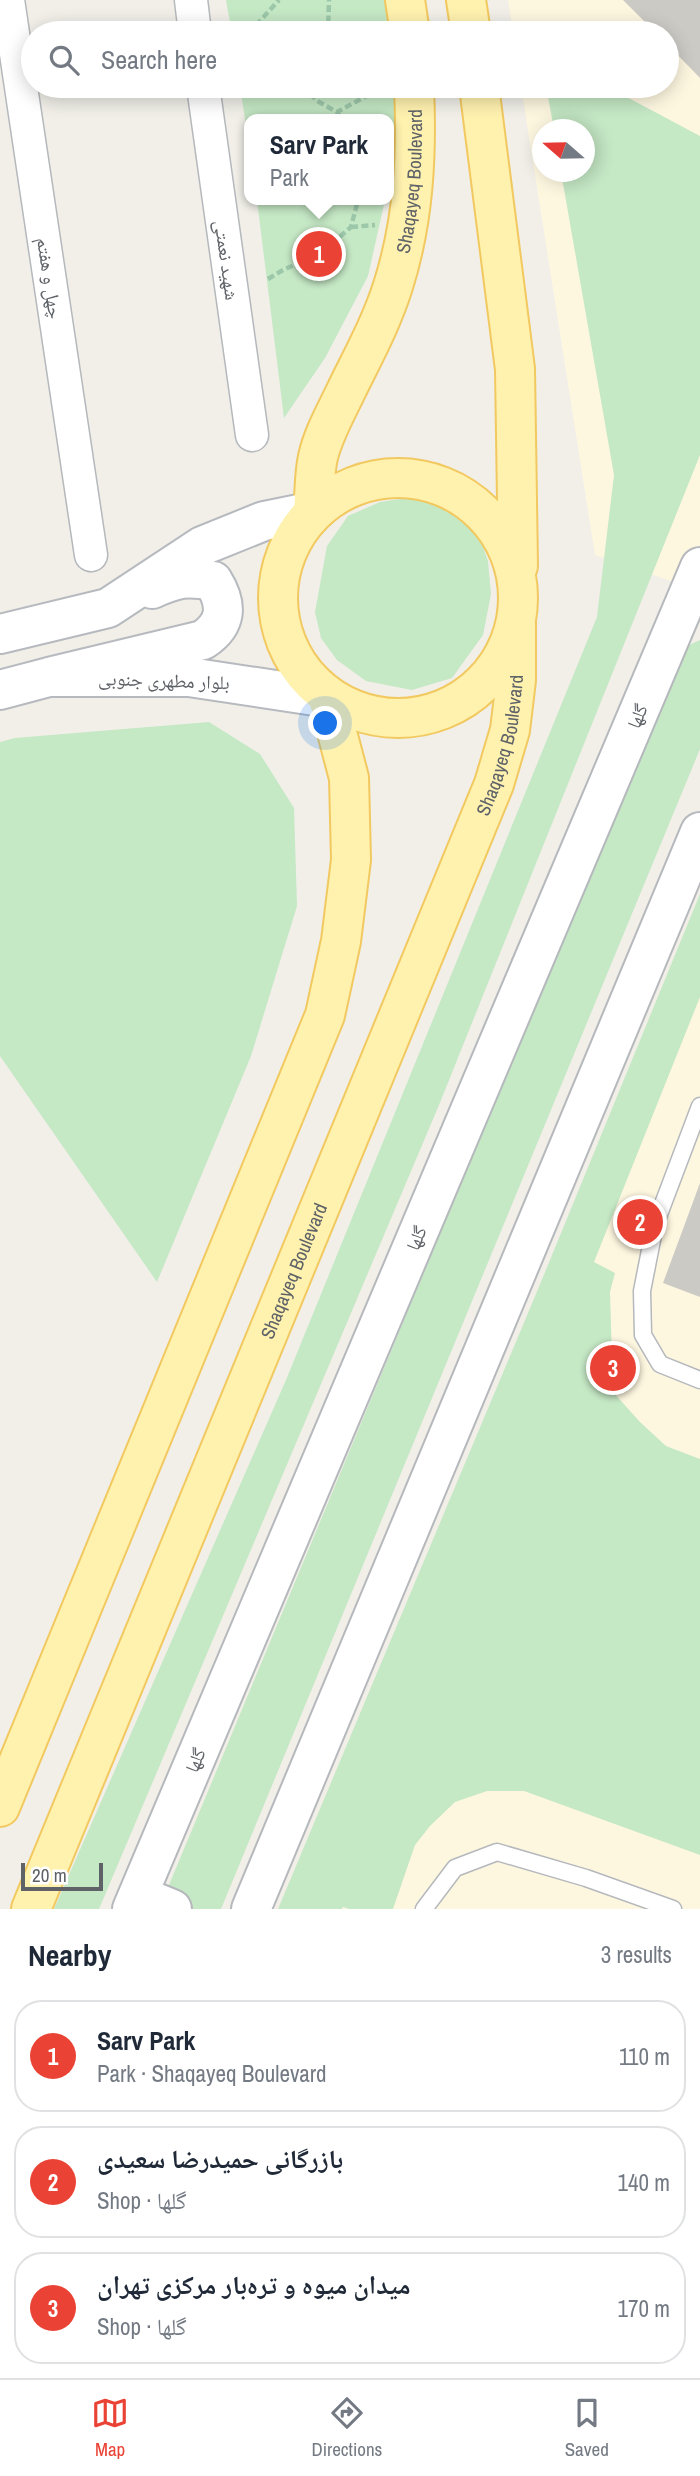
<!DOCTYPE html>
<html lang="en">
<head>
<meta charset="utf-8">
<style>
  :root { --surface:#fff; --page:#f2f2f3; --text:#1f2937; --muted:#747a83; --line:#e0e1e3; --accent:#ea4335 }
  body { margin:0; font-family:"Archivo Narrow","Noto Naskh Arabic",sans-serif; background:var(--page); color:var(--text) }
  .compass { position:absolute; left:532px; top:119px; width:63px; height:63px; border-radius:50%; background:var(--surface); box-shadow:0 4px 18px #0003; rotate:290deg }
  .scale { position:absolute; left:21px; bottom:18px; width:82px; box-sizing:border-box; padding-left:7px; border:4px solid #5f6368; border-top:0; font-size:19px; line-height:24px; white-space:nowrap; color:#5f6368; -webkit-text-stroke:5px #fff; paint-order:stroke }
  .you { position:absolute; left:326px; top:724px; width:24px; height:24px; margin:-18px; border:5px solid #fff; border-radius:50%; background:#1a73e8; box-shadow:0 0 0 10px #1a73e833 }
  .badge { display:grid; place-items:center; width:46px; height:46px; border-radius:50%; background:var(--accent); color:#fff; font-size:23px; font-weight:700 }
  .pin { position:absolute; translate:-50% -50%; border:4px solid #fff; box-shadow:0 2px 7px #0006 }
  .popup { position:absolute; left:244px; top:114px; width:150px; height:91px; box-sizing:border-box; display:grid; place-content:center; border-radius:14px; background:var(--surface); filter:drop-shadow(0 2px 5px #0005); font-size:23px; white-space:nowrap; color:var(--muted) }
  .popup b { font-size:26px; color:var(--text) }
  .popup::after { content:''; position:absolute; left:50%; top:100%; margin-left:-14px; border:14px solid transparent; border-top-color:var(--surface) }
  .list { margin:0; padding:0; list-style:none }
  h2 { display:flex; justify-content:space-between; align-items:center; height:91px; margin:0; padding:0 28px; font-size:30px }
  h2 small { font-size:23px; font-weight:400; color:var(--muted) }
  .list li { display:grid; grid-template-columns:46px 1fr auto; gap:21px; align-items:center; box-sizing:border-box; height:112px; margin:0 14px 14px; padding:0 14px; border:2px solid var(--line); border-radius:28px }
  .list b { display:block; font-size:26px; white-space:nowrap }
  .list p { margin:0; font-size:23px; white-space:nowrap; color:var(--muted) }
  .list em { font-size:23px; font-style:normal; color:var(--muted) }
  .icon { flex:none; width:38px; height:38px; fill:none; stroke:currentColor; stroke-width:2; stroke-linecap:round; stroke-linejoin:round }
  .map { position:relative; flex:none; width:700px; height:1909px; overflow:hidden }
  .search { position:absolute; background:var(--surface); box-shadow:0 4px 18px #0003; left:21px; right:21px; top:21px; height:77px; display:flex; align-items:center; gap:18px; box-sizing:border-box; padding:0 24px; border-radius:38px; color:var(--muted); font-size:26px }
  .sheet { height:469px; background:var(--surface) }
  nav { display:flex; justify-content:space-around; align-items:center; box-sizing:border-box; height:98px; border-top:2px solid var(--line); background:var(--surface); font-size:19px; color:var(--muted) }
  nav a { display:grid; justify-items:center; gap:4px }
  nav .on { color:var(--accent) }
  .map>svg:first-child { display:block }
  .commercial { fill:#fef7e0; fill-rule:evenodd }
  .green { fill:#c5e8c5 }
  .building { fill:#cccac5 }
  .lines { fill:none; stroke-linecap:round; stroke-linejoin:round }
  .service-casing { stroke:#b5b8bc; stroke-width:19 }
  .minor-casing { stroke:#b5b8bc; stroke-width:35 }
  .tertiary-casing { stroke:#b5b8bc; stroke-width:42 }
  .secondary-casing { stroke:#b6babf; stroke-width:42 }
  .primary-casing { stroke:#f2c960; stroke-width:42 }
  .path { stroke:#9cc7a9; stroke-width:4.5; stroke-dasharray:7 3.5; stroke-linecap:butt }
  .service { stroke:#fff; stroke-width:16 }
  .minor { stroke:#fff; stroke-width:32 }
  .tertiary { stroke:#fff; stroke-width:38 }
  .secondary { stroke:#fff; stroke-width:38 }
  .primary { stroke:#fff2af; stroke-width:38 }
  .labels { text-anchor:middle; stroke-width:5; stroke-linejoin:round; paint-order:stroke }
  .street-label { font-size:19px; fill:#5f6368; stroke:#fff }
</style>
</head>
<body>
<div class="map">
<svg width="700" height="1909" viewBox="0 0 700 1909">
  <rect width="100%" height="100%" fill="#f1efe8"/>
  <path class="commercial" d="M 508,0 L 700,0 L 700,591 L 595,555 L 521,86 L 667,86 L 667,33 L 513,33 ZM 542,130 L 584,130 L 584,172 L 542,172 Z
    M 700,951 L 700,1909 L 300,1909 Z"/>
  <path class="green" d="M 226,0 L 388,0 L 392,33 L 232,33 Z
    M 240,86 L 399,86 L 400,99 L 389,179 L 389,119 L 249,119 L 249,146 Z
    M 546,86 L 606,86 L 700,136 L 700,455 L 439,1105 L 99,1909 L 54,1909 L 286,1380 L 597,617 L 614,475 L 561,172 L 584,172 L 584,130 L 554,129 Z
    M 257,200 L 385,200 L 368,276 L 325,358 L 284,418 Z
    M 413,497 L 457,512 L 478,532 L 488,561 L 491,594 L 483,635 L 452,678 L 412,690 L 366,681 L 337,660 L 321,638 L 315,612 L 327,546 L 348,516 L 380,502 Z
    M 700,640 L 700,749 L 221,1909 L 159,1909 L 681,654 L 687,646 Z
    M 209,722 L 260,754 L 294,808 L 297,906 L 251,1056 L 157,1282 L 0,1056 L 0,742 L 15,738 Z
    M 700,894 L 700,997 L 594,1262 L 615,1273 L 610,1292 L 613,1392 L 640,1422 L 666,1446 L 700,1459 L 700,1855 L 524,1791 L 487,1791 L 455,1802 L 430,1826 L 415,1845 L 393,1909 L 349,1909 L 343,1907 L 342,1909 L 278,1909 L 541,1282 Z"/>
  <path class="building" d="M 623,0 L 700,0 L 700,78 L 667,44 L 667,33 L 656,33 Z
    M 700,1183 L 700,1297 L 663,1283 Z"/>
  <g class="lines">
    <g class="service-casing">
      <path id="service" d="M 700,1106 L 655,1225 L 642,1291 L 643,1335 L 660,1364 L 700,1380
        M 424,1909 L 455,1868 L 497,1852 L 586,1878 L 673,1909"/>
    </g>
    <g class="minor-casing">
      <path id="minor" d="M 8,0 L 91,555
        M 191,0 L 195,33
        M 203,86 L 252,435"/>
    </g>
    <g class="tertiary-casing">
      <path id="tertiary" d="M 138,1895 L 172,1909
        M 132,1909 L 700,567
        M 251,1909 L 700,832"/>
    </g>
    <g class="secondary-casing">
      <path id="secondary" d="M 0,634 L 108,608 L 202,546 L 264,521 L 313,511
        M 49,677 L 203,640 C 227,624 228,605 213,581 C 186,576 177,578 152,589
        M 0,690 L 49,677 L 189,677 L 328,698"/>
    </g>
    <g class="primary-casing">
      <g id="primary">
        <path d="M 405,0 L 410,33"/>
        <path d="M 466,0 L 471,33"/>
        <path d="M 479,86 L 515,369 L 518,566"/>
        <circle cx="398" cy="598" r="120"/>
        <path id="s1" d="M 313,511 C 315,493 314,474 318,457 C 323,435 335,414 345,393 C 362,358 381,324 393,286 C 414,220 417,154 414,86"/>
        <path d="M 0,1807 L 325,1015 L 341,941 L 351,860 L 349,778 L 328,698"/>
        <path id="s2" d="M 31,1909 L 494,784 L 510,730 L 516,680 L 516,623"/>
      </g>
    </g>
    <path class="path" d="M 249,33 L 279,0
      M 328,33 L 329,0
      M 252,86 L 262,89 L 303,86
      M 302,87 L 319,102 L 337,112 L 374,92 L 382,91
      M 337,112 L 342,119
      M 351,227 L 375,225
      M 268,279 L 283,270 L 321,253 L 351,227 L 358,200"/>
    <use href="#service" class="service"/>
    <use href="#minor" class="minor"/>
    <use href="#tertiary" class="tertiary"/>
    <use href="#secondary" class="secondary"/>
    <use href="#primary" class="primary"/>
  </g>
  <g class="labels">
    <g class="street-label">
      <text dy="7" stroke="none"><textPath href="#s1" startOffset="348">Shaqayeq Boulevard</textPath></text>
      <text transform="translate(227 260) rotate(82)" y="7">شهید نعمتی</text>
      <text transform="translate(50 278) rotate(81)" y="7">چهل و هفتم</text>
      <text transform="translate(164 680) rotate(2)" y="7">بلوار مطهری جنوبی</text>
      <text transform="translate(637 716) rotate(-67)" y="7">گلها</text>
      <text dy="7" stroke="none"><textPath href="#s2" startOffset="1256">Shaqayeq Boulevard</textPath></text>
      <text transform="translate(416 1238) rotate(-67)" y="7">گلها</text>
      <text dy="7" stroke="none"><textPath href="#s2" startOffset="690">Shaqayeq Boulevard</textPath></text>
      <text transform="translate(195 1760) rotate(-67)" y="7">گلها</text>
    </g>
  </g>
</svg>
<svg class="compass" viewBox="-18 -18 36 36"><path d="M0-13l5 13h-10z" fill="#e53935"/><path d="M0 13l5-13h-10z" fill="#747a83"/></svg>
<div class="scale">20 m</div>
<div class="you"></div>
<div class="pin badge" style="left:319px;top:254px">1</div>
<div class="popup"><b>Sarv Park</b>Park</div>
<div class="pin badge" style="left:640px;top:1222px">2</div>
<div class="pin badge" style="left:613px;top:1368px">3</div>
<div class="search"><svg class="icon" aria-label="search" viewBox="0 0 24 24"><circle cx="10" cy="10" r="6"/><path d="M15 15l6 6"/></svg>Search here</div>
</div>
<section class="sheet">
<h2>Nearby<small>3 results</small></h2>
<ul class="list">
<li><span class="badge">1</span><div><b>Sarv Park</b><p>Park · Shaqayeq Boulevard</p></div><em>110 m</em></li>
<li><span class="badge">2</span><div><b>بازرگانی حمیدرضا سعیدی</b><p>Shop · گلها</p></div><em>140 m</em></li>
<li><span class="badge">3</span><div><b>میدان میوه و تره‌بار مرکزی تهران</b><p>Shop · گلها</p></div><em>170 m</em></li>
</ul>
</section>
<nav>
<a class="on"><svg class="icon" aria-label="map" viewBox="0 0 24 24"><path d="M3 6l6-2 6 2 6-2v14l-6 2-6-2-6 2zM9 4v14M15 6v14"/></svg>Map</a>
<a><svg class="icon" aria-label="directions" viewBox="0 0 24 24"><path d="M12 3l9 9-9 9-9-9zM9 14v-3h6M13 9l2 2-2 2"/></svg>Directions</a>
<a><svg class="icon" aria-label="saved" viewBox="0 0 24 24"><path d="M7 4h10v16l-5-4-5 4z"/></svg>Saved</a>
</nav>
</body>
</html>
